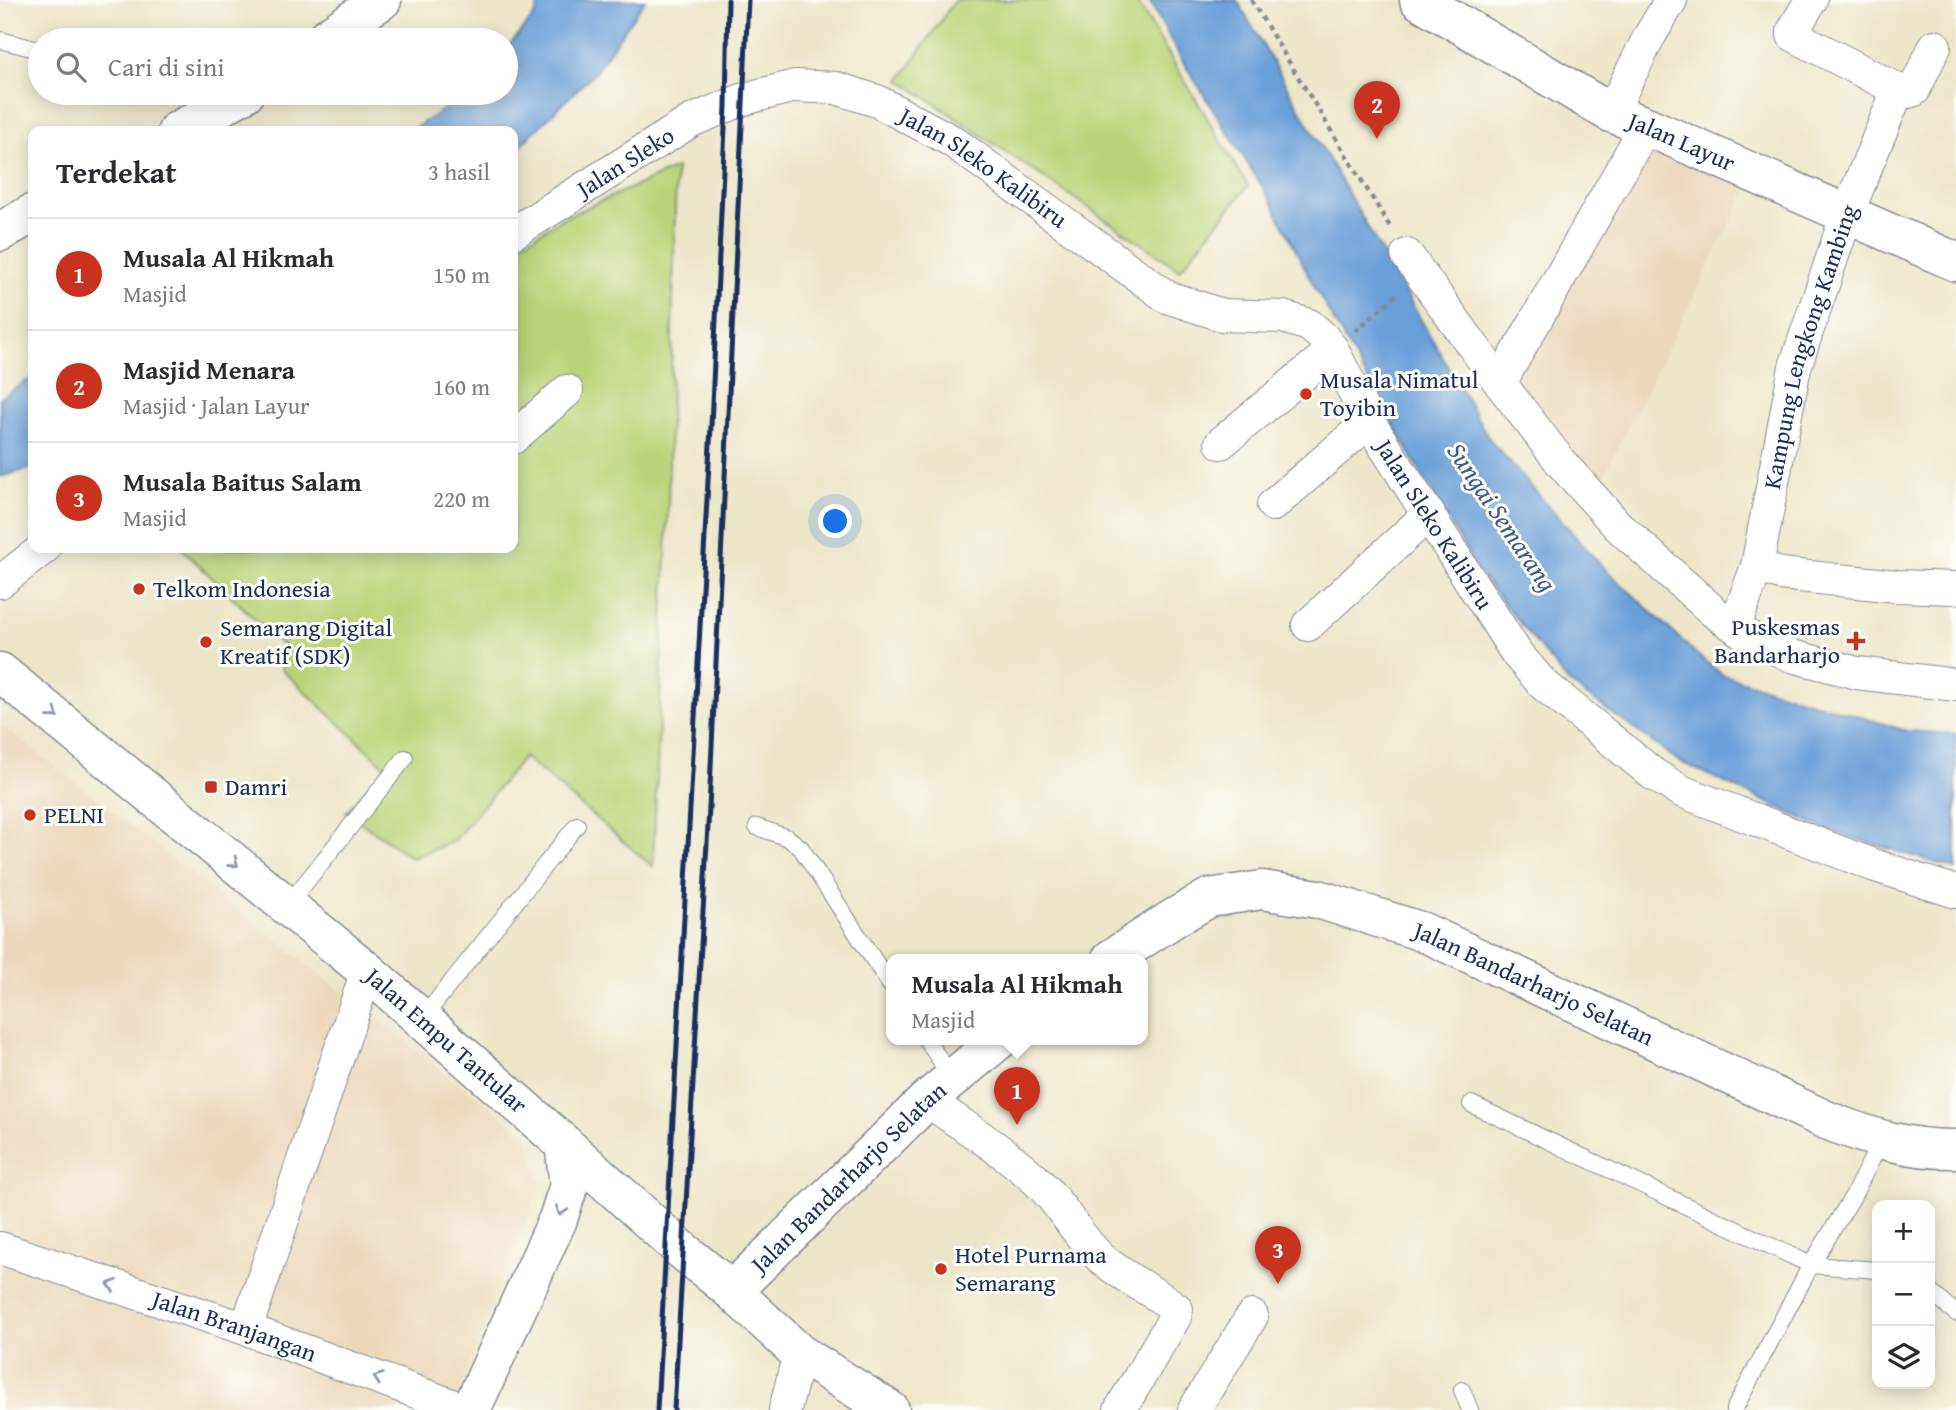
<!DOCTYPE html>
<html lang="id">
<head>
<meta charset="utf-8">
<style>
  :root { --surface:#fff; --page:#f7f7f7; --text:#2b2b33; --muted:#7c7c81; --line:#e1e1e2; --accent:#c8321e }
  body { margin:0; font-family:"Gentium Book Plus",serif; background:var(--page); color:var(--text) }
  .controls { position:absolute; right:21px; bottom:21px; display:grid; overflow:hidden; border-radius:14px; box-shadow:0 4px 18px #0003 }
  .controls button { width:63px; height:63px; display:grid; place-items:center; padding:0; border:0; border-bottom:2px solid var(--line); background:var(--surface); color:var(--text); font:35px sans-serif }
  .you { position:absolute; left:836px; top:522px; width:24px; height:24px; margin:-18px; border:5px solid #fff; border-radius:50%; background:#1a73e8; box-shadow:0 0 0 10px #1a73e833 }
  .badge { display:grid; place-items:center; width:46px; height:46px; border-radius:50%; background:var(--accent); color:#fff; font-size:23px; font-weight:700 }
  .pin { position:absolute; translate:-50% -58px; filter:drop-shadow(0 2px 4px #0008) }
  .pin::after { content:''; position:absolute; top:37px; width:24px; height:21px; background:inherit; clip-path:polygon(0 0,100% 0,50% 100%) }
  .popup { position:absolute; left:886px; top:954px; width:262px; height:91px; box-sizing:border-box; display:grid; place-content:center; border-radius:14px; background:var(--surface); filter:drop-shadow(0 2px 5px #0005); font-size:23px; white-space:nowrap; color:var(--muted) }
  .popup b { font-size:26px; color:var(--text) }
  .popup::after { content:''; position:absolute; left:50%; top:100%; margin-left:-14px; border:14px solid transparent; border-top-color:var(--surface) }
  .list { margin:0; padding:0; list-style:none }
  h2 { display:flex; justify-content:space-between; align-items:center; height:91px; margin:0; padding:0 28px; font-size:30px }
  h2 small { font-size:23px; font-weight:400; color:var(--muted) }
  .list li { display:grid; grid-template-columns:46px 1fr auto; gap:21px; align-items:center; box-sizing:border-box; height:112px; padding:0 28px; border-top:2px solid var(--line) }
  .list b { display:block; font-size:26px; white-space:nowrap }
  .list p { margin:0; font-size:23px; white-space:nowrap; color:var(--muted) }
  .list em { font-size:23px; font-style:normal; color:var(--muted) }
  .icon { flex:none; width:38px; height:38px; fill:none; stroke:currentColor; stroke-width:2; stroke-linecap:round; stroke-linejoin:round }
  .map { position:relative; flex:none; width:1956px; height:1410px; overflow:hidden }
  .search { position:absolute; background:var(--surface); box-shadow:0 4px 18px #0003; left:28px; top:28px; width:490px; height:77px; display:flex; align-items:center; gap:18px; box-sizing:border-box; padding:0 24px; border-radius:38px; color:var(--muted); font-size:26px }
  .panel { position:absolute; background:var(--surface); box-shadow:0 4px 18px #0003; left:28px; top:126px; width:490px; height:427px; border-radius:14px }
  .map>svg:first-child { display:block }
  .built { fill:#ead8ba }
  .green { fill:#bbd378; stroke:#6b816b; stroke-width:2 }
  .water { fill:#6b9fd7; stroke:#43679a; stroke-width:2 }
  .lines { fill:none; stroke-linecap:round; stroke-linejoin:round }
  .service-casing { stroke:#848a93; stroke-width:18 }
  .minor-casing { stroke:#848a93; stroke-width:34 }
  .tertiary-casing { stroke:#848a93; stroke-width:41 }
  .secondary-casing { stroke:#848a93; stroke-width:41 }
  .primary-casing { stroke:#848a93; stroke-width:41 }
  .path { stroke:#848a93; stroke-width:4.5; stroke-dasharray:5 5; stroke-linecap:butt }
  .service { stroke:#fff; stroke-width:16 }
  .minor { stroke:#fff; stroke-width:32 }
  .tertiary { stroke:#fff; stroke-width:38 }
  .secondary { stroke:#fff; stroke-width:38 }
  .primary { stroke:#fff; stroke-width:38 }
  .rail { stroke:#1b2f5e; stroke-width:5 }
  .oneway { stroke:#8d97ae }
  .poi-dot { fill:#c8321e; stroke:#fdfcf7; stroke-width:2.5 }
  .labels { text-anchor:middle; stroke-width:6; stroke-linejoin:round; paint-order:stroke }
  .street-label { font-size:24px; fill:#1b2f5e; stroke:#fdfcf7 }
  .poi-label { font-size:24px; fill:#1b2f5e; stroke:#fdfcf7; text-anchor:start }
  .water-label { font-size:26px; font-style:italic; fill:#3b5c8e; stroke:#fdfcf7 }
</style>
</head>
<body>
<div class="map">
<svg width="1956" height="1410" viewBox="0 0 1956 1410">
  <rect width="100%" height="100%" fill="#fdfcf7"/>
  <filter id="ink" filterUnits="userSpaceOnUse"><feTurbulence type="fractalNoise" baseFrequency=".0143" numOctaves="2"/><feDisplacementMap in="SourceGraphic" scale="14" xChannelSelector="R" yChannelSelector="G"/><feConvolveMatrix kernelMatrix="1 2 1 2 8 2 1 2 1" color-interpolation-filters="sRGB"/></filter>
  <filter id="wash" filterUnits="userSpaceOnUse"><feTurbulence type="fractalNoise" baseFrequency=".00686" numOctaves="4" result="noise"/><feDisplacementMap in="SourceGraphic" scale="28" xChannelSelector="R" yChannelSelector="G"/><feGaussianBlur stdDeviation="1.57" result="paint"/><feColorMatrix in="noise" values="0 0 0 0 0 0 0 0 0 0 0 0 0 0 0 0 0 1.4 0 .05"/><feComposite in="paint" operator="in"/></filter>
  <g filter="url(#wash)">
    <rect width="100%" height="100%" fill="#ece6c8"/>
    <path class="built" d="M 1649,143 L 1747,190 L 1597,489 L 1510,383 Z
      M 0,724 L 528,1137 L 541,1183 L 452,1410 L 0,1410 Z"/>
    <path class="green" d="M 955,0 L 1136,0 L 1248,186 L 1180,270 L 900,80 Z
      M 676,168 L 668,507 L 653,867 L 524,757 L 454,841 L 412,858 L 346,812 L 386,767 L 281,669 L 287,650 L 181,548 L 513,548 L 513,249 L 563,218 Z"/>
    <path class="water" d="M 539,0 L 645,0 L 595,72 L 522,144 L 513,150 L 513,131 L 410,131 L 469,93 L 506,93 L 506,49 L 536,14 Z
      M 1149,0 L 1237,0 L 1490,440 L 1599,563 L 1695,653 L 1723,675 L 1907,731 L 1956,734 L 1956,869 L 1829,831 L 1680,762 L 1568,682 L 1478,572 L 1316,290 L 1272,202 L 1180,57 Z
      M 33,377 L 33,468 L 0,477 L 0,398 Z"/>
  </g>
  <g filter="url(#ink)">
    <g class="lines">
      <g class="service-casing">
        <path id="service" d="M 0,40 L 35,49
          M 757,827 L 788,838 L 801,848 L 891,986
          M 287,906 L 405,758
          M 422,1019 L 577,825
          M 926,1039 L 952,1078
          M 1471,1104 L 1811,1265 L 1877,1270
          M 1930,1292 L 1956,1313
          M 1462,1390 L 1470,1410
          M 1734,1410 L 1811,1265 L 1853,1196 L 1881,1141"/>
      </g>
      <g class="minor-casing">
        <g id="minor">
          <path d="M 1898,90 L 1908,92 L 1914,90 L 1935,46"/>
          <path d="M 1611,113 L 1649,37 L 1671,0"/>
          <path d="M 1646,126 L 1500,383 L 1563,465 L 1618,526 L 1714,612 L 1751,638 L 1792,656 L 1857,673 L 1956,685"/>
          <path id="s1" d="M 513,233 L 691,121 L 744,99 L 795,86 L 836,88 L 877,101 L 952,141 L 1167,297 L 1222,315 L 1283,317 L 1309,325 L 1322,336 L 1333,350 L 1369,422 L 1517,654 L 1543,684 L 1653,774 L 1681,791 L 1873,865 L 1956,892"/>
          <path d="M 1407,255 L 1500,383"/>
          <path d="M 513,438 L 567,391"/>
          <path d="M 1221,443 L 1333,350"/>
          <path d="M 1273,505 L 1369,422"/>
          <path d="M 1757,566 L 1780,574 L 1897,586 L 1956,588"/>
          <path d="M 0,582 L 44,548"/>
          <path d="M 1308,625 L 1429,514"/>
          <path id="s2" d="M 1735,626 L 1757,566 L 1795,367 L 1847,214 L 1898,90 L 1793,35 L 1793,31 L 1811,0"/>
          <path d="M 927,1100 C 964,1127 1006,1151 1039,1183 C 1063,1206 1077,1236 1101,1258 C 1124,1278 1152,1290 1177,1309 L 1175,1317 L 1120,1410"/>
          <path id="s3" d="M 0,1248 L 246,1329 L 465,1410"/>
          <path d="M 246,1329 L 367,971"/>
          <path d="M 785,1410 L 799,1353"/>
          <path d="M 1194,1410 L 1252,1316"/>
        </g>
      </g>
      <g class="tertiary-casing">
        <g id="tertiary">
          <path id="s4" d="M 1419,0 L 1611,113 L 1646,126 L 1956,262"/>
          <path id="s5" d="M 1111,959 L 1174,918 L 1209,898 L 1262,890 L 1318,899 L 1423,932 L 1826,1120 C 1870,1137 1908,1150 1956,1149"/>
          <path d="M 564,1144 L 683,1251 L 732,1291 L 799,1353 L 890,1410"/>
          <path id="s6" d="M 732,1291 L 927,1100 L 1000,1039"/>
        </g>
      </g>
      <g class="secondary-casing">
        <path id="secondary" d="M 323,40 L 382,0
          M 177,131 L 245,93
          M 0,232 L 33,213"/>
      </g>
      <g class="primary-casing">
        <g id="primary">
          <path id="s7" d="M 0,672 L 367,971 L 564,1144 L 569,1185 L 558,1219 L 471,1410"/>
        </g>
      </g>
      <path class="path" d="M 1251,0 L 1392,230
        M 1355,331 L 1399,293"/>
      <use href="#service" class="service"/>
      <use href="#minor" class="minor"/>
      <use href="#tertiary" class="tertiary"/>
      <use href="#secondary" class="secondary"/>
      <use href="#primary" class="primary"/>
      <path class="rail" d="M 657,1410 L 711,426 L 726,106 L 728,0
        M 674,1410 L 709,808 L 748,0"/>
    </g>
    <defs><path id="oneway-chevron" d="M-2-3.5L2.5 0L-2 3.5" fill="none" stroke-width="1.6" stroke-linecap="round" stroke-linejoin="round" transform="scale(1.75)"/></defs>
    <g class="oneway">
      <use href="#oneway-chevron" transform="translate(54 714) rotate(39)"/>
      <use href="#oneway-chevron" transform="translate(234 863) rotate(39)"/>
      <use href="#oneway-chevron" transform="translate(561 1211) rotate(109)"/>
      <use href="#oneway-chevron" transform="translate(112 1285) rotate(-162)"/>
      <use href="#oneway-chevron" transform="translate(378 1378) rotate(-160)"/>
    </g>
  </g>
  <g class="poi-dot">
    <circle cx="1306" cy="394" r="7"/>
    <circle cx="139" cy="589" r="7"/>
    <path d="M1852.5 630.5h7v7h7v7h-7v7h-7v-7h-7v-7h7z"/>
    <circle cx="206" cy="642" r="7"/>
    <rect x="204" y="780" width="14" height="14" rx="3.5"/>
    <circle cx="30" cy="815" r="7"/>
    <circle cx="941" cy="1269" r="7"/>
  </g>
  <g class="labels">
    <g class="street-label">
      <text dy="8" stroke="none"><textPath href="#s4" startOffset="299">Jalan Layur</textPath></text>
      <text dy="8" stroke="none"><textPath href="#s1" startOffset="133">Jalan Sleko</textPath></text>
      <text dy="8" stroke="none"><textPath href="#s1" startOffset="530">Jalan Sleko Kalibiru</textPath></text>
      <text dy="8" stroke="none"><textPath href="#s2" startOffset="290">Kampung Lengkong Kambing</textPath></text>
      <text dy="8" stroke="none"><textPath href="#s1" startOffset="1138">Jalan Sleko Kalibiru</textPath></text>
      <text dy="8" stroke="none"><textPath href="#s5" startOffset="458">Jalan Bandarharjo Selatan</textPath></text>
      <text dy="8" stroke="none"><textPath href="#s7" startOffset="579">Jalan Empu Tantular</textPath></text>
      <text dy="8" stroke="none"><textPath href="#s6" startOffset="163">Jalan Bandarharjo Selatan</textPath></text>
      <text dy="8" stroke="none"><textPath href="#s3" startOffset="247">Jalan Branjangan</textPath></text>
    </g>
    <g class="poi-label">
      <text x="1320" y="388">Musala Nimatul<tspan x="1320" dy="28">Toyibin</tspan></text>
      <text x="153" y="597">Telkom Indonesia</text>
      <text x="1840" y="635" text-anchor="end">Puskesmas<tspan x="1840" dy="28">Bandarharjo</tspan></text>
      <text x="220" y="636">Semarang Digital<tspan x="220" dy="28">Kreatif (SDK)</tspan></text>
      <text x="225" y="795">Damri</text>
      <text x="44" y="823">PELNI</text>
      <text x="955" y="1263">Hotel Purnama<tspan x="955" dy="28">Semarang</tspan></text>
    </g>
    <g class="water-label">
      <text transform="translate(1502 517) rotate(56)" y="9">Sungai Semarang</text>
    </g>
  </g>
</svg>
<div class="controls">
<button>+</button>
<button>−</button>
<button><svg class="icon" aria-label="layers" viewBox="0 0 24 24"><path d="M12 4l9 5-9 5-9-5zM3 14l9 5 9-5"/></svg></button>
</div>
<div class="you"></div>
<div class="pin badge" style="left:1017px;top:1125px">1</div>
<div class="popup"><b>Musala Al Hikmah</b>Masjid</div>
<div class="pin badge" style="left:1377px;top:139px">2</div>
<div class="pin badge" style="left:1278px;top:1284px">3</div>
<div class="search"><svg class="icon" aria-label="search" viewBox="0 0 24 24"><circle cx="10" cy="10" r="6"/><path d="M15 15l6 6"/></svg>Cari di sini</div>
<section class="panel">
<h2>Terdekat<small>3 hasil</small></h2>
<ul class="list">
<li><span class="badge">1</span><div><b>Musala Al Hikmah</b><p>Masjid</p></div><em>150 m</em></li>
<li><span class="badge">2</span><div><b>Masjid Menara</b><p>Masjid · Jalan Layur</p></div><em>160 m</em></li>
<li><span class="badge">3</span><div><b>Musala Baitus Salam</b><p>Masjid</p></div><em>220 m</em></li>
</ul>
</section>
</div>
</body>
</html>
